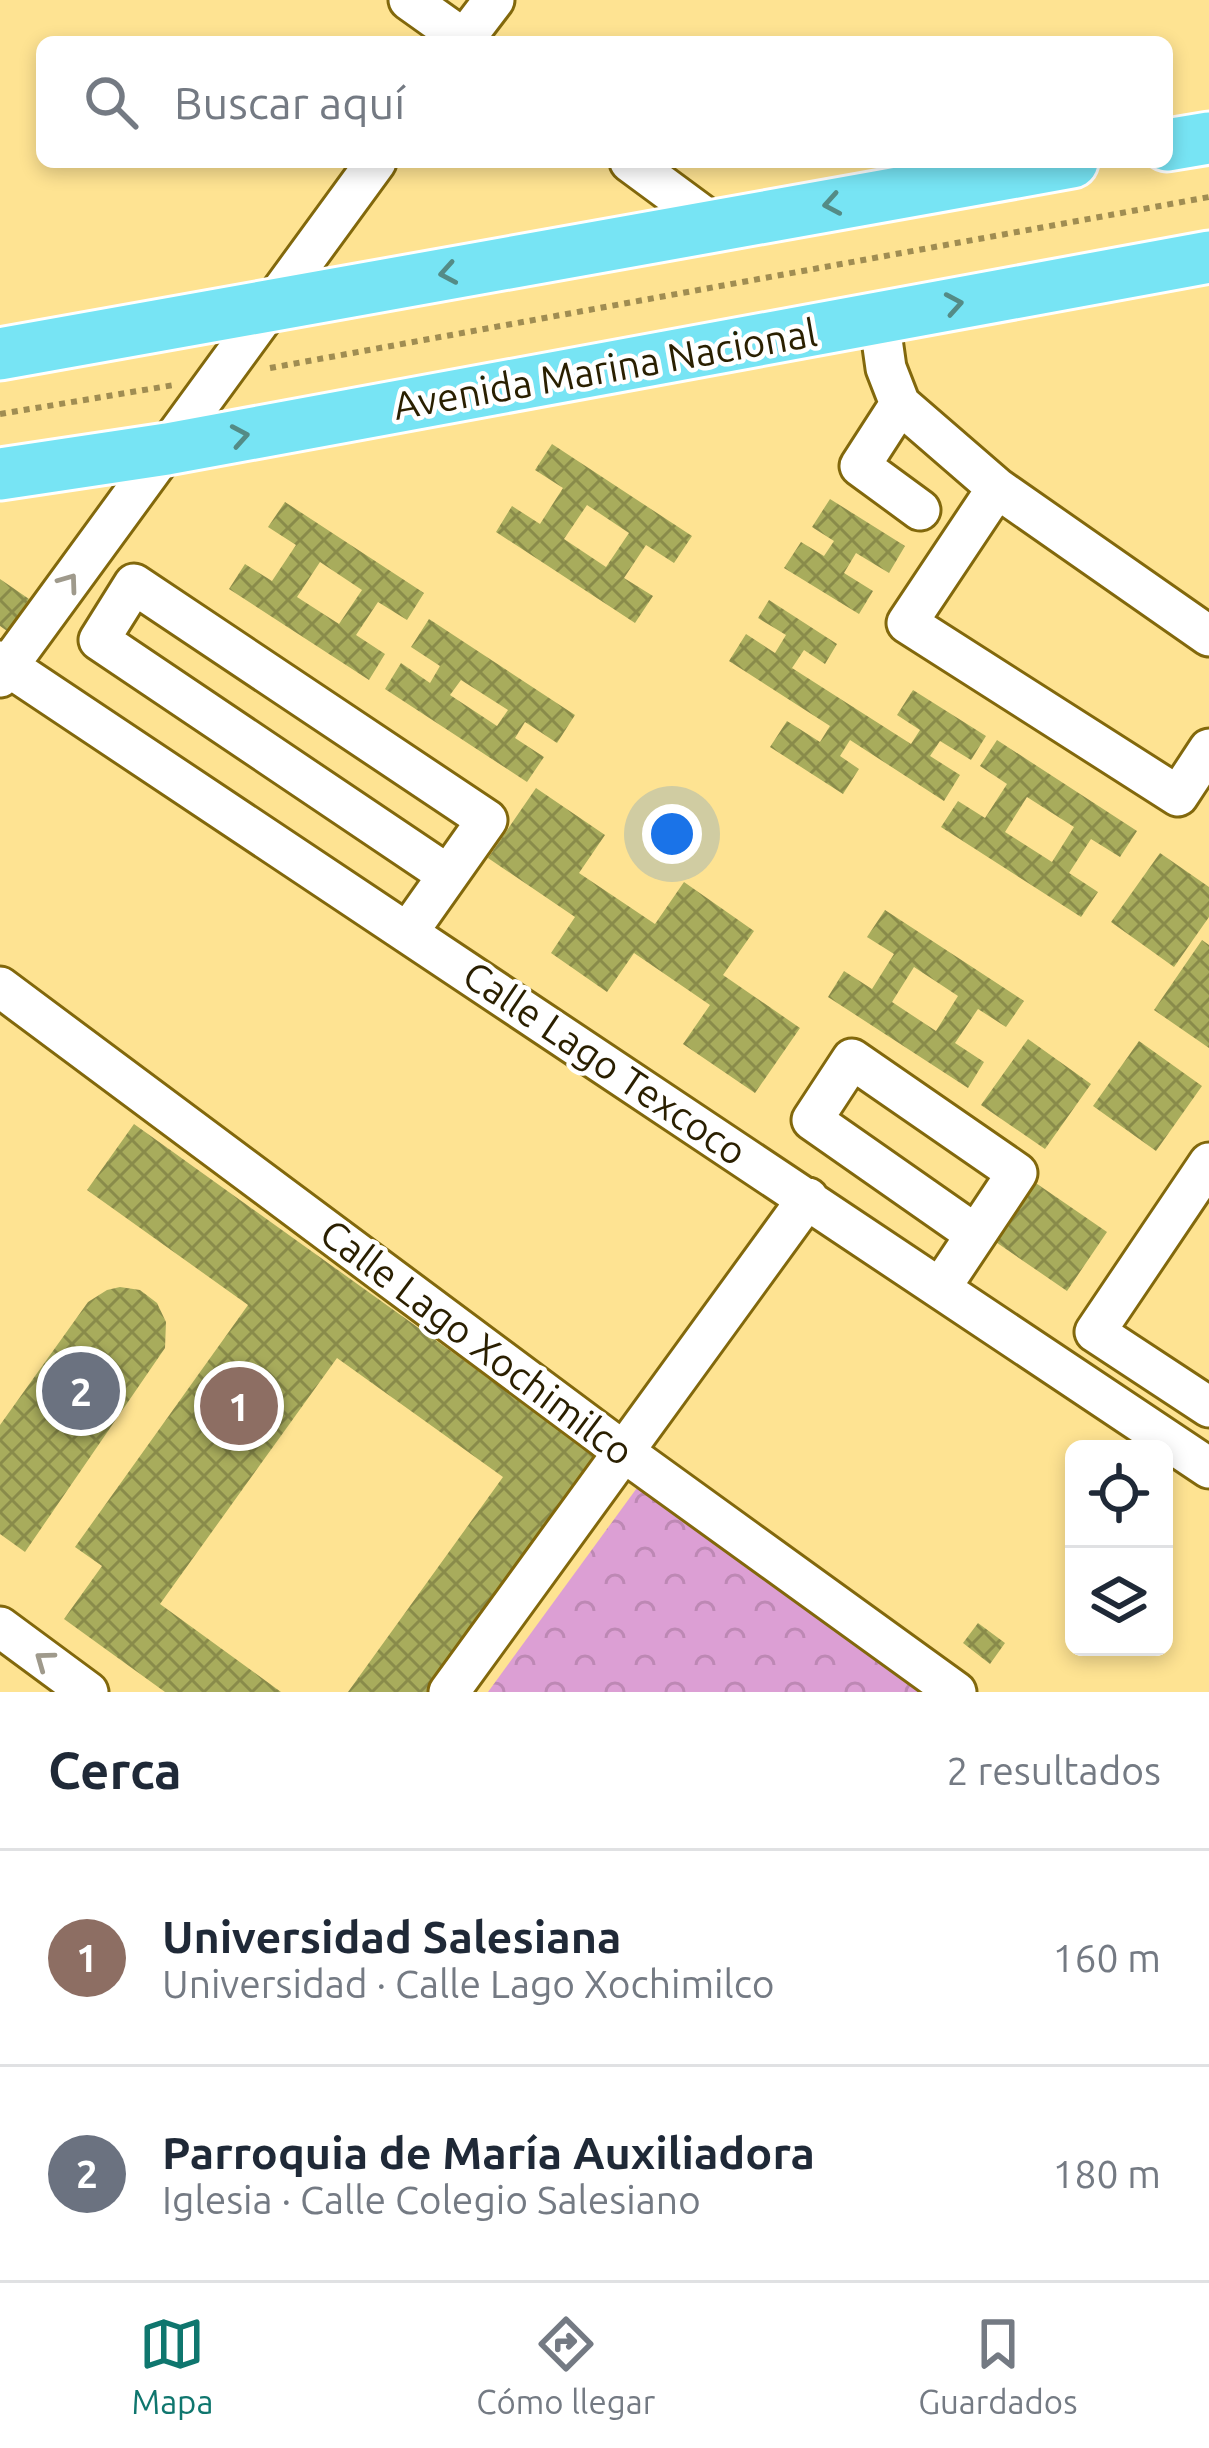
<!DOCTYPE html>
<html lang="es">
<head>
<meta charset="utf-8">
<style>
  :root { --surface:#fff; --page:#f2f2f3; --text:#1f2937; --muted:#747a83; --line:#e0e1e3; --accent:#0f766e }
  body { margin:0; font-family:Ubuntu,sans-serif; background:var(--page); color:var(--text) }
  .controls { position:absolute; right:36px; bottom:36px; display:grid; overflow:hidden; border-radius:18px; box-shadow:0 6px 18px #0003 }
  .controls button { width:108px; height:108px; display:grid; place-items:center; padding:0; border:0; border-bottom:3px solid var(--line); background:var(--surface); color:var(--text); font:60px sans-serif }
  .you { position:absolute; left:672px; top:834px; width:42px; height:42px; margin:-30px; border:9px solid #fff; border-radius:50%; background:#1a73e8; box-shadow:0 0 0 18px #1a73e833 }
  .badge { display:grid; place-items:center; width:78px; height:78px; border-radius:50%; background:var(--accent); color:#fff; font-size:39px; font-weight:700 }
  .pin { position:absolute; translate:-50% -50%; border:6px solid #fff; box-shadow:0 3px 12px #0006 }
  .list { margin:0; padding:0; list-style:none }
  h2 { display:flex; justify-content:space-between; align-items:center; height:156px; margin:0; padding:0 48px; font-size:51px }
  h2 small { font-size:39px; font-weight:400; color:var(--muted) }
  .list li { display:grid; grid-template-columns:78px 1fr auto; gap:36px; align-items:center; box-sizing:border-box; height:216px; padding:0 48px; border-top:3px solid var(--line) }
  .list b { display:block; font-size:45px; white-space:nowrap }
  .list p { margin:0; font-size:39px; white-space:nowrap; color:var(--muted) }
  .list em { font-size:39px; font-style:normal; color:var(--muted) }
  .icon { flex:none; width:66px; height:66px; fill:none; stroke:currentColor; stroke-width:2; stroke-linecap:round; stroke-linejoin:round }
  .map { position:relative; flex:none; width:1209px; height:1692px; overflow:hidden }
  .search { position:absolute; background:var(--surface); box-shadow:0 6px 18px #0003; left:36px; right:36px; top:36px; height:132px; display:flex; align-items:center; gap:30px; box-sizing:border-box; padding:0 42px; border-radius:18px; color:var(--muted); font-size:45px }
  .sheet { height:588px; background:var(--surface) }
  nav { display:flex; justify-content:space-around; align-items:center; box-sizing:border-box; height:168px; border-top:3px solid var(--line); background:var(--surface); font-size:33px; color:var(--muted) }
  nav a { display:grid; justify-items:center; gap:6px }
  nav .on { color:var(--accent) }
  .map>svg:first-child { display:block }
  .park { fill:url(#park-crowns) }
  .building { fill:url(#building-cross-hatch); fill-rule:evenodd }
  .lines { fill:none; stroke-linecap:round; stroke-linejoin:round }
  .minor-casing { stroke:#82680c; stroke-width:45 }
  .major-casing { stroke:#fff; stroke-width:57 }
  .path { stroke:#a08d52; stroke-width:6; stroke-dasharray:6 6; stroke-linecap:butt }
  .minor { stroke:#fff; stroke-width:39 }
  .major { stroke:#77e4f4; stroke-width:51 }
  .oneway { stroke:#548b86 }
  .oneway2 { stroke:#9f9a8c }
  .labels { text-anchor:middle; stroke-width:9; stroke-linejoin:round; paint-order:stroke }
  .street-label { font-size:39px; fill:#2a1f00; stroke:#fff }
</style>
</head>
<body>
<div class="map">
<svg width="1209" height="1692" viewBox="0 0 1209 1692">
  <defs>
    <pattern id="park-crowns" width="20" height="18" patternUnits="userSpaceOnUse" patternTransform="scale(3)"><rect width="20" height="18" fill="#dc9fd4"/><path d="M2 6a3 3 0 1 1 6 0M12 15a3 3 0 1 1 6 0" fill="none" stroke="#bd88b4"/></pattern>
    <pattern id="building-cross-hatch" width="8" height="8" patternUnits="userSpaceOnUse" patternTransform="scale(3)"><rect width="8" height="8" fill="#a8ac5c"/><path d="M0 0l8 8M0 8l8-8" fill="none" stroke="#898b4a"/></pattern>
  </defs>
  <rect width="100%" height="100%" fill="#fee392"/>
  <path class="park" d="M 642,1481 L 931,1692 L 488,1692 Z"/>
  <path class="building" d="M 552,444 L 692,536 L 674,563 L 646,545 L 624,578 L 653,596 L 635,623 L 496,532 L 512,506 L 540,524 L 563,488 L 535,470 ZM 587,505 L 629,533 L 606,567 L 564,539 Z
    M 830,499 L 905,546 L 889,573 L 856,553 L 844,573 L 873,591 L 859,614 L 784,568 L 801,542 L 824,556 L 834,541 L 812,527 Z
    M 285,502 L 424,593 L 407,620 L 378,602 L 356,635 L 385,654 L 369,680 L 229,589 L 245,564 L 272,581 L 296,545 L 268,527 ZM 320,562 L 362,590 L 339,624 L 297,597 Z
    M 0,579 L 29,599 L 7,631 L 0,626 Z
    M 769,600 L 837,644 L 825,664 L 804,650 L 792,668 L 911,744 L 920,730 L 897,715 L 913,690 L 986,736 L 971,760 L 940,741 L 930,756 L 960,775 L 944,801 L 850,740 L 840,756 L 859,769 L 843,794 L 770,747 L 787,721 L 820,742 L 830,726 L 729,661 L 746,634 L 775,653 L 786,635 L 758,618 Z
    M 429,619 L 575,715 L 557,743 L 525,722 L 515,738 L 544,757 L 527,782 L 385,689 L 401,663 L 430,683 L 440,666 L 411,647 ZM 461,680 L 508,710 L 497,726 L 450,695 Z
    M 997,740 L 1137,831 L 1120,857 L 1091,839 L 1069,873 L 1098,892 L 1081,917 L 941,827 L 958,801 L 985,818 L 1007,784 L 980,766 ZM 1027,797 L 1074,827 L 1052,862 L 1005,832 Z
    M 536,788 L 605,835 L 579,873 L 655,924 L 684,882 L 754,931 L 723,975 L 800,1028 L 755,1093 L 683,1044 L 710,1005 L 634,953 L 607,992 L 551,953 L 575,917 L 488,858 Z
    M 1160,853 L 1209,887 L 1209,917 L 1174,967 L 1111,922 Z
    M 885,910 L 1024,1001 L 1006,1027 L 978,1009 L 955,1043 L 984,1062 L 968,1088 L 828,997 L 844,971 L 872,989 L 894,954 L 867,937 ZM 914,967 L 958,996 L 936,1031 L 892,1002 Z
    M 1202,940 L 1209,945 L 1209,1048 L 1154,1010 Z
    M 1028,1039 L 1091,1084 L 1045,1149 L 981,1105 Z
    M 1139,1041 L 1202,1086 L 1156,1151 L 1093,1106 Z
    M 134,1124 L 596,1455 L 427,1692 L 348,1692 L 503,1477 L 337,1358 L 160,1604 L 281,1692 L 165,1692 L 64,1619 L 102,1566 L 75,1547 L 248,1305 L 87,1190 Z
    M 1027,1177 L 1107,1232 L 1067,1291 L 987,1236 Z
    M 120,1287 L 140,1290 L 157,1303 L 166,1322 L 165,1348 L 25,1552 L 0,1534 L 0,1425 L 88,1302 L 107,1290 Z
    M 978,1623 L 1005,1643 L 990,1664 L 963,1643 Z"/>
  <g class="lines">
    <g class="minor-casing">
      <path id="minor" d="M 409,0 L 468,42
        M 462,42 L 494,0
        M 630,162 L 714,224
        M 879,318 L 886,368 L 900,404 L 997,488 L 1209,636
        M 900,404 L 860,466 L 920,510
        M 997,488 L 907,623 L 1178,796 L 1209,749
        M 0,661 L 1209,1468
        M 0,677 L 376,162
        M 408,932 L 487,820 L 134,584 L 99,640 L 448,875
        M 0,987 L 624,1452 L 956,1692
        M 1209,1163 L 1095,1332 L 1209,1407
        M 941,1287 L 1017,1173 L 852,1059 L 812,1120 L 975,1234
        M 0,1627 L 88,1692
        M 449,1692 L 808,1198"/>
    </g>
    <g class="major-casing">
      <path id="major" d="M 1167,145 L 1209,138
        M 0,354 L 1072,162
        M 0,474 L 167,449 L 1209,257"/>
    </g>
    <path class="path" d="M 270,368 L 1209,197
      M 0,414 L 174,385"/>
    <use href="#minor" class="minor"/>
    <use href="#major" class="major"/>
  </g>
  <defs><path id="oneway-chevron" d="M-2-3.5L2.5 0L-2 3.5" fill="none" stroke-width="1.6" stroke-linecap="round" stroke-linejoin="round" transform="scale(3)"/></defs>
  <g class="oneway">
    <use href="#oneway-chevron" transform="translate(832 204) rotate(170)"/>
    <use href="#oneway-chevron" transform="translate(448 273) rotate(170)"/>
    <use href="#oneway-chevron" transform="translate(954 304) rotate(-10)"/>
    <use href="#oneway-chevron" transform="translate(240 436) rotate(-10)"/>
  </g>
  <g class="oneway2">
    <use href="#oneway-chevron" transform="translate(69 582) rotate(-54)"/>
    <use href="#oneway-chevron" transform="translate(44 1660) rotate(-144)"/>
  </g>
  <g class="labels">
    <g class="street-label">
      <text transform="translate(605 369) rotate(-10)" y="14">Avenida Marina Nacional</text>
      <text transform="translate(605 1063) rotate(34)" y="14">Calle Lago Texcoco</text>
      <text transform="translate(477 1342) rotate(37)" y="14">Calle Lago Xochimilco</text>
    </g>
  </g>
</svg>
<div class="controls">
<button><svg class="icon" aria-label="locate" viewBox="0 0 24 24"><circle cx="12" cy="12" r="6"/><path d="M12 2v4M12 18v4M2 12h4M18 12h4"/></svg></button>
<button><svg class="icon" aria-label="layers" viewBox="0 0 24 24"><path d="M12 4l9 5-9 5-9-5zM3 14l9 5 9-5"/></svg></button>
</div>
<div class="you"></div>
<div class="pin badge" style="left:239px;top:1406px;background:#8d6e63">1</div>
<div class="pin badge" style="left:81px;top:1391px;background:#6b7280">2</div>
<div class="search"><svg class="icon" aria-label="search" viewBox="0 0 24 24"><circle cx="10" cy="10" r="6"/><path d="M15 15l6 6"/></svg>Buscar aquí</div>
</div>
<section class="sheet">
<h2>Cerca<small>2 resultados</small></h2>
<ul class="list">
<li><span class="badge" style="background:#8d6e63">1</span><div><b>Universidad Salesiana</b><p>Universidad · Calle Lago Xochimilco</p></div><em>160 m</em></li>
<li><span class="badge" style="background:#6b7280">2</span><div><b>Parroquia de María Auxiliadora</b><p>Iglesia · Calle Colegio Salesiano</p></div><em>180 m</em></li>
</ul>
</section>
<nav>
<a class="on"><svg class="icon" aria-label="map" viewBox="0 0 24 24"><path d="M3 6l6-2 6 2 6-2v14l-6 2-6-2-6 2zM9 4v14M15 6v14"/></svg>Mapa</a>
<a><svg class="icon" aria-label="directions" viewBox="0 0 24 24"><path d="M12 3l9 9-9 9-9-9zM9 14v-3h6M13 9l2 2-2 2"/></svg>Cómo llegar</a>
<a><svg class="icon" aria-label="saved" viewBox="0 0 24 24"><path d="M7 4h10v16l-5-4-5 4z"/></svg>Guardados</a>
</nav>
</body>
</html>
